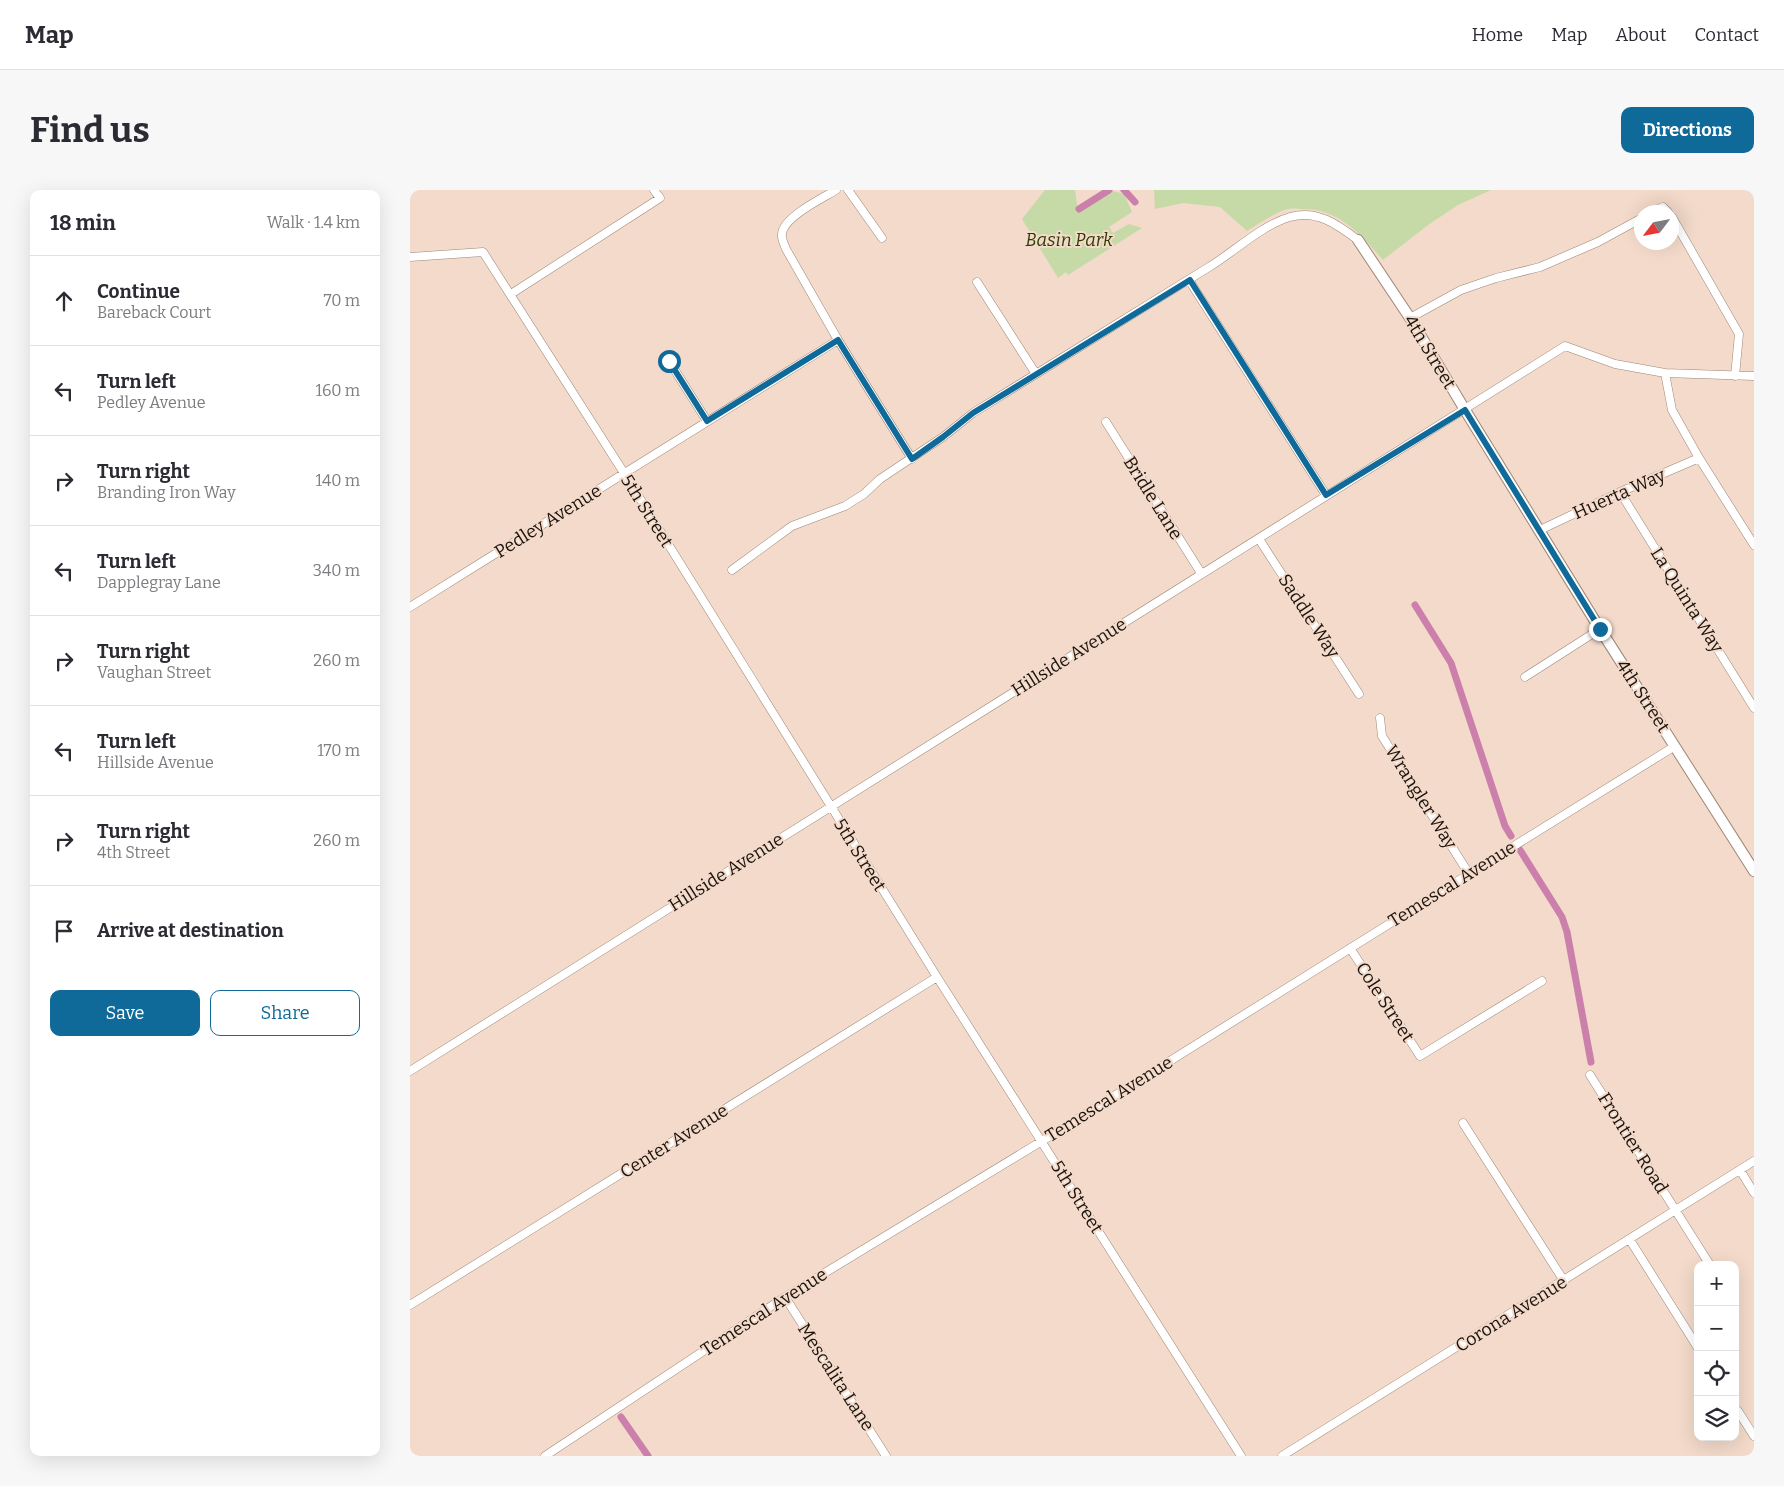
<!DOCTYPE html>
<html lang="en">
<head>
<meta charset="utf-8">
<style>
  :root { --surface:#fff; --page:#f7f7f7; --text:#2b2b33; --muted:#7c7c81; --line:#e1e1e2; --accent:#106a99 }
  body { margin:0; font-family:Bitter,serif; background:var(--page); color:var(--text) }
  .controls { position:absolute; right:15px; bottom:15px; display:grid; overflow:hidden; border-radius:10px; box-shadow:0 5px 20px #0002 }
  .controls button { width:45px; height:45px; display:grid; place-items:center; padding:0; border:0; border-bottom:1px solid var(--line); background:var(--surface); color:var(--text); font:25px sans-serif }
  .compass { position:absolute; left:1224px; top:15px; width:45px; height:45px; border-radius:50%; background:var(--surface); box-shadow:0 5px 20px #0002; rotate:238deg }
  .stop { position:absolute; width:15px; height:15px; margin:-11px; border:4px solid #106a99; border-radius:50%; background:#fff }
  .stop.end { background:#106a99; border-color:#fff; box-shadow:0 1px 5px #0008 }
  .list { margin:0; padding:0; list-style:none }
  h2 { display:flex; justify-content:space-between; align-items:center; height:65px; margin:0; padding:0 20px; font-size:21px }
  h2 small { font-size:16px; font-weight:400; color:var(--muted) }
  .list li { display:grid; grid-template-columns:32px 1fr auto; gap:15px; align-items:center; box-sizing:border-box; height:90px; padding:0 20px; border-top:1px solid var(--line) }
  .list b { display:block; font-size:19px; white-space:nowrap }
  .list p { margin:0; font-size:16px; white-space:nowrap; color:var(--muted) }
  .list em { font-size:16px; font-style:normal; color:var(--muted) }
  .actions { display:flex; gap:10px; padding:15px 20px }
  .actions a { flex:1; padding:11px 0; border:1px solid var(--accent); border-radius:10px; text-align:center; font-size:18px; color:var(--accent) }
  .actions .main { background:var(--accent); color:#fff }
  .icon { flex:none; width:28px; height:28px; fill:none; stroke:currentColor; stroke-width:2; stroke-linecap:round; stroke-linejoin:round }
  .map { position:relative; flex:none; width:1344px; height:1266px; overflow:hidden; border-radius:10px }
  header { display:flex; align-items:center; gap:30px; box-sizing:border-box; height:70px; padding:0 25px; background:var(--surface); border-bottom:1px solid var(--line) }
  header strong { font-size:24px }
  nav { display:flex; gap:28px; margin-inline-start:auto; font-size:18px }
  .intro { display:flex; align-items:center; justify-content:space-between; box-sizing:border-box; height:120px; padding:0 30px }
  h1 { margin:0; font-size:35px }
  .button { padding:12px 22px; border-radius:10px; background:var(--accent); color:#fff; font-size:18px; font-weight:700 }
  main { display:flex; gap:30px; padding:0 30px }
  aside { flex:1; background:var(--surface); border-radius:10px; box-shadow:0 5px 20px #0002 }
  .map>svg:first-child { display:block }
  .green { fill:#c6daa7 }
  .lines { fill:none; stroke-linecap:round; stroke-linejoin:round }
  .canal { stroke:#cb80ab; stroke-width:7 }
  .minor-casing { stroke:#9d8677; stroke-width:9 }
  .tertiary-casing { stroke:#9d8677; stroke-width:12 }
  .minor { stroke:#fff; stroke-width:8 }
  .tertiary { stroke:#fff; stroke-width:10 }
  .route { stroke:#106a99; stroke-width:6 }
  .labels { text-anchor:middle; stroke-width:4; stroke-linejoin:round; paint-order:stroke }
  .park-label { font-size:18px; font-style:italic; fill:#2e3e03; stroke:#f3daca }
  .street-label { font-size:18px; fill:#1a120c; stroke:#f3daca }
</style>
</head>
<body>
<header>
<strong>Map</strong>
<nav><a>Home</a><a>Map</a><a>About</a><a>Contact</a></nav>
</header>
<div class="intro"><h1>Find us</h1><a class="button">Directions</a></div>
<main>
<aside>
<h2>18 min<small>Walk · 1.4 km</small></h2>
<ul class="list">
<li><svg class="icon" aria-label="ahead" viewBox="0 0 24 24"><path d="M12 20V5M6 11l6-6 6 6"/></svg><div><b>Continue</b><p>Bareback Court</p></div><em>70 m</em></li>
<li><svg class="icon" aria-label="left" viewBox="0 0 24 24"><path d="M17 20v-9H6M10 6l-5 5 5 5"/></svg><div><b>Turn left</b><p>Pedley Avenue</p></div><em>160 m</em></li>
<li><svg class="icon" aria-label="right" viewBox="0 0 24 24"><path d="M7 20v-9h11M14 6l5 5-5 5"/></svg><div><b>Turn right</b><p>Branding Iron Way</p></div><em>140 m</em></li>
<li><svg class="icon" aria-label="left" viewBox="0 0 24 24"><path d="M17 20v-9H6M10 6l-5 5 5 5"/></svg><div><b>Turn left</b><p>Dapplegray Lane</p></div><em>340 m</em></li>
<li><svg class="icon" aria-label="right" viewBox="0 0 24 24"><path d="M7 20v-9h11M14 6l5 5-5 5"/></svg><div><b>Turn right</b><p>Vaughan Street</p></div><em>260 m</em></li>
<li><svg class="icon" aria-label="left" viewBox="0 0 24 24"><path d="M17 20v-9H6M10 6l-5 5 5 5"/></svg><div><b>Turn left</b><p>Hillside Avenue</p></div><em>170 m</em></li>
<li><svg class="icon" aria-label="right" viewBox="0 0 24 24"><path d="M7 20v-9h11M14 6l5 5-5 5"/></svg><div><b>Turn right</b><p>4th Street</p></div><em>260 m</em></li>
<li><svg class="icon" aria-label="arrive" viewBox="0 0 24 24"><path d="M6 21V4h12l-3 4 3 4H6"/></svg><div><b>Arrive at destination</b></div></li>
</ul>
<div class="actions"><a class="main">Save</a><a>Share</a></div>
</aside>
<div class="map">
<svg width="1344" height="1266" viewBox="0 0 1344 1266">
  <rect width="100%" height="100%" fill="#f3daca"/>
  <path class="green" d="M 635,0 L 665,0 L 668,21 L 671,22 L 703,1 L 714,4 L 722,22 L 699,37 L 703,43 L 719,34 L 732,38 L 658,85 L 656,82 L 648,88 L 612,29 Z
    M 744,0 L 1081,0 L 1048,15 L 1018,35 L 973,70 C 951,45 929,19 894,19 C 889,19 883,18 878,19 C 867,21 847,35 837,41 L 810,17 L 773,13 L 745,19 Z"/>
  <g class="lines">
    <path class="canal" d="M 714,0 L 725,12
      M 669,19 L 699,0
      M 1005,415 L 1041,473 L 1095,636 L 1101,646
      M 1110,660 L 1152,727 L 1157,742 L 1181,872
      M 211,1227 L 238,1266"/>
    <g class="minor-casing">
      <path id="minor" d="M 426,0 C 413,8 373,27 372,44 C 371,48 374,54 376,59 L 428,150 L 502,269
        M 438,0 L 472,48
        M 1242,22 L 1253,17 L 1258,22
        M 1262,27 L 1329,144 L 1325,186
        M 0,67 L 73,62 L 214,283 L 527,787 L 831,1266
        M 779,90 L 916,305
        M 567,92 L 626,184
        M 101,104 L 250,8 L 244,0
        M 1000,128 L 1051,100 L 1086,88 L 1130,77 L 1188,52 L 1232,28
        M 259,171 L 297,231
        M 1255,183 L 1262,220 L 1289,268 L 1344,355
        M 696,232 L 791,383
        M 1210,302 L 1344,518
        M 1130,340 L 1210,302 L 1289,268
        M 849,349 L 949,504
        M 322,380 L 382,336 L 435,316 L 454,304 L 470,289 L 533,247 L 563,223 C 642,174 721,126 799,77 C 824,62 852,35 880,27 C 907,19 928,35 948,50
        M 0,417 L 428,150
        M 1115,487 L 1190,439
        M 970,528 L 972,546 L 1059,684
        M 940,758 L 1010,866 L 1132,791
        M 0,881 L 1155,156 L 1205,174 L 1255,183 L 1344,186
        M 1180,885 L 1300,1075
        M 1053,933 L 1154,1091
        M 1330,980 L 1344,1003
        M 1220,1050 L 1288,1158
        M 375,1107 L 476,1266
        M 0,1115 L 527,787
        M 1328,1221 L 1344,1246
        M 135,1266 L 375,1107 L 632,951 L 1059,684 L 1265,556
        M 872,1266 L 1344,971"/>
    </g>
    <g class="tertiary-casing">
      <path id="tertiary" d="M 948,50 L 1000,128 L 1055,220 L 1190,439 L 1344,681"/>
    </g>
    <use href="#minor" class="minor"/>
    <use href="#tertiary" class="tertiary"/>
  </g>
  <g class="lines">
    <path class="route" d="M 259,171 L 297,231 L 428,150 L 502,269 L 533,247 L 563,223 L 780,90 L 916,305 L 1055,220 L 1190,439"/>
  </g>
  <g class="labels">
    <g class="park-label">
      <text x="659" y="56">Basin Park</text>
    </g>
    <g class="street-label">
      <text transform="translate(1020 162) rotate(59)" y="6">4th Street</text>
      <text transform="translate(1209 304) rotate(-24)" y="6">Huerta Way</text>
      <text transform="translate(743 308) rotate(58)" y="6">Bridle Lane</text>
      <text transform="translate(237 321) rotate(58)" y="6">5th Street</text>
      <text transform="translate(138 331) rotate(-32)" y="6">Pedley Avenue</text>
      <text transform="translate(1277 410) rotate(58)" y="6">La Quinta Way</text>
      <text transform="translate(899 426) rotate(57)" y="6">Saddle Way</text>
      <text transform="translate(659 467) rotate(-32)" y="6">Hillside Avenue</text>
      <text transform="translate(1233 506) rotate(57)" y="6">4th Street</text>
      <text transform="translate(1011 607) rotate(58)" y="6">Wrangler Way</text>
      <text transform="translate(450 665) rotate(58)" y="6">5th Street</text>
      <text transform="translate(316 682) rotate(-32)" y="6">Hillside Avenue</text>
      <text transform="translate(1042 694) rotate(-32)" y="6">Temescal Avenue</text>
      <text transform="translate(975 812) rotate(57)" y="6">Cole Street</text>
      <text transform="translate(699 909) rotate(-32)" y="6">Temescal Avenue</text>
      <text transform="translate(264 951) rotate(-32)" y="6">Center Avenue</text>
      <text transform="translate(1223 953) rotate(58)" y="6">Frontier Road</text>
      <text transform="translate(667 1007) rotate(58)" y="6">5th Street</text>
      <text transform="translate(354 1122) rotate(-33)" y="6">Temescal Avenue</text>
      <text transform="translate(1101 1124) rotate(-32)" y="6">Corona Avenue</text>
      <text transform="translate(426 1187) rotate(57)" y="6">Mescalita Lane</text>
    </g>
  </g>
</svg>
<div class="controls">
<button>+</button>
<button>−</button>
<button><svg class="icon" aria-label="locate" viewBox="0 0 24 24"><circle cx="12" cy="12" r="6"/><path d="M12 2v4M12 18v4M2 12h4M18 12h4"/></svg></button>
<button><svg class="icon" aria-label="layers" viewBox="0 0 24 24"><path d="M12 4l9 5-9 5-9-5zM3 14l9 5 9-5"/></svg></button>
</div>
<svg class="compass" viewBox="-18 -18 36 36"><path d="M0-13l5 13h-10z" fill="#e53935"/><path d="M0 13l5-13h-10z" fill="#7c7c81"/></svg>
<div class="stop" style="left:259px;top:171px"></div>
<div class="stop end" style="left:1190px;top:439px"></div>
</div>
</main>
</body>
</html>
